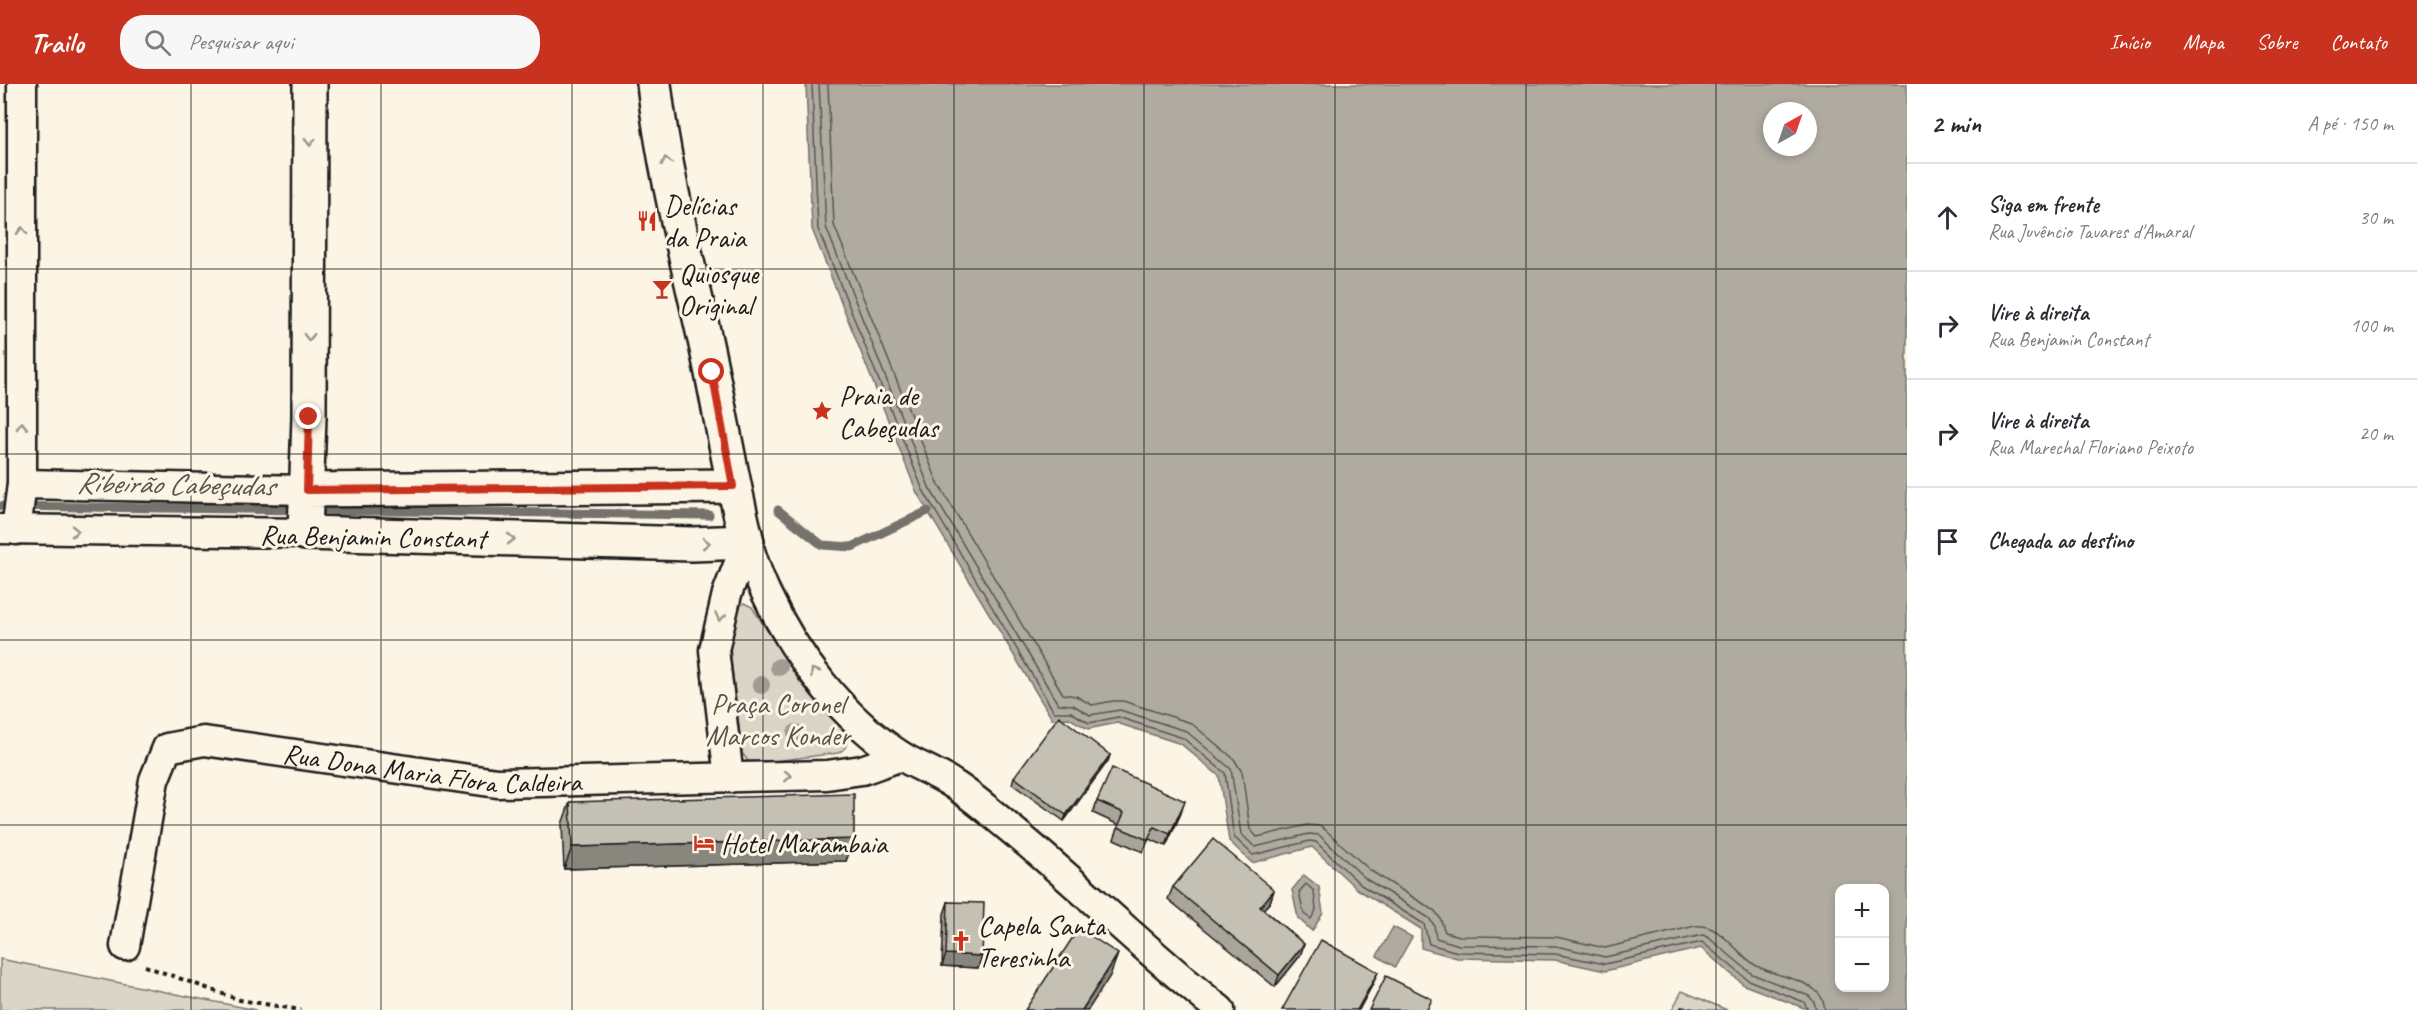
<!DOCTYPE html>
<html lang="pt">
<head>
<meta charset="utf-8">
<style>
  :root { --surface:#fff; --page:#f7f7f7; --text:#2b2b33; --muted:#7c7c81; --line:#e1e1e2; --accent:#c8321e }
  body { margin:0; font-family:Caveat,sans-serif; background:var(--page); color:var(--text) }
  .controls { position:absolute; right:18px; bottom:18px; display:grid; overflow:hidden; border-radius:12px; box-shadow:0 3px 9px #0003 }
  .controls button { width:54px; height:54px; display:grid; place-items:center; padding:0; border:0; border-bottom:2px solid var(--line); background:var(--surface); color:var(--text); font:30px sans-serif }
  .compass { position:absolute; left:1763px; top:18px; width:54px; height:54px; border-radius:50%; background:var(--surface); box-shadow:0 3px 9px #0003; rotate:40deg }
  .stop { position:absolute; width:18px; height:18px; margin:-14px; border:4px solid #c8321e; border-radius:50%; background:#fff }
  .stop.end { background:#c8321e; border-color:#fff; box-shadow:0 2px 6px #0008 }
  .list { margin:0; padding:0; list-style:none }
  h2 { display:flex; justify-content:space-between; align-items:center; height:78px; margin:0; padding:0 24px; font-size:26px }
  h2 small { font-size:20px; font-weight:400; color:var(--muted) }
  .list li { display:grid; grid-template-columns:39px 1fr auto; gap:18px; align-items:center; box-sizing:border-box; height:108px; padding:0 24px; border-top:2px solid var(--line) }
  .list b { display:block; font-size:22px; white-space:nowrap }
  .list p { margin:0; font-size:20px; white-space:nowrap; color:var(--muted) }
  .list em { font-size:20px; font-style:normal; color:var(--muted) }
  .icon { flex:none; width:33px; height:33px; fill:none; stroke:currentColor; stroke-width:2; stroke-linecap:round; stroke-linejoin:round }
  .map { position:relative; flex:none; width:1907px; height:926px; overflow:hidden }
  header { display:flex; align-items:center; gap:36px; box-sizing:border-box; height:84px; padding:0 30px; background:var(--accent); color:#fff }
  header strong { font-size:28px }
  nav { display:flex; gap:33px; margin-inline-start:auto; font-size:21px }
  .search { width:420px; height:54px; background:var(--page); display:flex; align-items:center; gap:15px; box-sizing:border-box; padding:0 21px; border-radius:24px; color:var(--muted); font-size:22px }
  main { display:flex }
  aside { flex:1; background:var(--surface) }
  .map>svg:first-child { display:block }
  .green { fill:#dbd5c8; stroke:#7c7872; stroke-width:1.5 }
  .water { fill:#b0aba1; stroke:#75726c; stroke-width:1.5; fill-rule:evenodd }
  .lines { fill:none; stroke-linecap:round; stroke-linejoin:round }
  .shore { stroke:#575551; stroke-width:1.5 }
  .stream { stroke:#75726c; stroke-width:9 }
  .street-casing { stroke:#1c1c1c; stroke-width:33 }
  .secondary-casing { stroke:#1c1c1c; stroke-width:38 }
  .path { stroke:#1c1c1c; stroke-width:4; stroke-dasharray:4.5 4.5; stroke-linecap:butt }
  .street { stroke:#fcf5e5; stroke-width:28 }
  .secondary { stroke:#fcf5e5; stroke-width:33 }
  .tree { fill:#a09c93 }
  .wall { fill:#a9a59a; stroke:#1c1c1c; stroke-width:1.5 }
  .shaded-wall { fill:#89867d; stroke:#1c1c1c; stroke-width:1.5 }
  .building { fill:#c4c0b3; stroke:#1c1c1c; stroke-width:1.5 }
  .oneway { stroke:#97938b }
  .route { stroke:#c8321e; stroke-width:8 }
  .grid { fill:none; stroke:#1c1c1c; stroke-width:1.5; stroke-opacity:0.55 }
  .labels { text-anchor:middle; stroke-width:6; stroke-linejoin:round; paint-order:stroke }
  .poi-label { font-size:28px; fill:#1c1c1c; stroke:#fcf5e5; text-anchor:start }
  .street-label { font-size:28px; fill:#1c1c1c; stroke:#fcf5e5 }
  .park-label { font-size:28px; fill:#555450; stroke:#fcf5e5 }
  .water-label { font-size:30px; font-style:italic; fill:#575551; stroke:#fcf5e5 }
</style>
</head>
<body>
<header>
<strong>Trailo</strong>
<div class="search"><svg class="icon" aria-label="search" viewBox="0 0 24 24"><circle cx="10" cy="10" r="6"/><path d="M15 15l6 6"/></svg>Pesquisar aqui</div>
<nav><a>Início</a><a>Mapa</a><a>Sobre</a><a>Contato</a></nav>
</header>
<main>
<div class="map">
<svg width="1907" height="926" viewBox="0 0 1907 926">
  <rect width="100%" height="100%" fill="#fcf5e5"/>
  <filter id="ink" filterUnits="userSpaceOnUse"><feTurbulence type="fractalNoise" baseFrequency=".0167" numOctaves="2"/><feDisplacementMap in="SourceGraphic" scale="12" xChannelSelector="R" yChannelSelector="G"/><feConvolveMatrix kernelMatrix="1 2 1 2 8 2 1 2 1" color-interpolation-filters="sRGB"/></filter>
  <g filter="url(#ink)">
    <path class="green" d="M 744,519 L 752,523 L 800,598 L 843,646 C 848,657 849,664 838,669 L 758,679 L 748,677 L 742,669 L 731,576 L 730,558 L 736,526 Z
      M 0,875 L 256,926 L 0,926 Z
      M 1682,907 L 1727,926 L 1672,926 Z"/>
    <path class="water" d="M 806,0 L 1907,0 L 1907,926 L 1809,926 L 1744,901 L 1701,864 L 1605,887 L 1555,876 L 1457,874 L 1421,864 L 1421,845 L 1357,805 L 1312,763 L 1252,779 L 1229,757 L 1219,692 L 1181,660 L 1117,639 L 1088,645 L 1069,634 L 1052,635 L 917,409 L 812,145 ZM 1772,27 L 1808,27 L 1808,63 L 1772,63 ZM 1840,804 L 1884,804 L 1884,904 L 1840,904 Z
      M 1304,791 L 1319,803 L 1323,829 L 1312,847 L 1298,834 L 1292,806 Z
      M 1393,843 L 1412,853 L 1395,883 L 1377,872 Z"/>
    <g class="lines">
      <path class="shore" d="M 812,0 L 818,145 L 923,406 L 1054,628 L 1071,628 L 1089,639 L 1118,633 L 1183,654 L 1225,689 L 1234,753 L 1253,771 L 1310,757 L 1316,758 L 1361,801 L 1424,840 L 1429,860 L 1458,868 L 1555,870 L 1605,880 L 1702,858 L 1748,896 L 1804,918 L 1808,926
        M 819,0 L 826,143 L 929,403 L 1058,620 L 1073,621 L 1090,631 L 1120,626 L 1186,647 L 1231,685 L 1241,750 L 1255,763 L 1309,750 L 1319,751 L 1366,795 L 1429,834 L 1434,841 L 1436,854 L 1459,861 L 1556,862 L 1605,873 L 1703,851 L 1709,854 L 1752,890 L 1809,912 L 1814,918 L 1816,926
        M 828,0 L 834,141 L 938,399 L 1063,610 L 1076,612 L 1092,621 L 1113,617 L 1123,617 L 1191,639 L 1234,675 L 1242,688 L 1250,745 L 1257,753 L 1307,741 L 1321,742 L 1371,787 L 1435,827 L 1440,834 L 1445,848 L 1460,852 L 1556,853 L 1605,864 L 1695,842 C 1720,839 1736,869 1755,881 C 1773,892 1799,893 1815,906 C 1822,911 1824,918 1825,926
        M 1306,800 L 1314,807 L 1316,826 L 1311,835 L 1304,830 L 1299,808 Z"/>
      <path class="stream" d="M 0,422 L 709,431
        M 778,426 L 822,461 L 852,463 L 928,427"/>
      <g class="street-casing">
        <g id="street">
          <path d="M 22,400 L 307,406"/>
          <path d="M 0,445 L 305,449"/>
          <path d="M 16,446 L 22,400 L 22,0"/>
          <path d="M 747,458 C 753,475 758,493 766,509 C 795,572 842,634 901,672 C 917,682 937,689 953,700 C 972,712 989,727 1007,742 C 1080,801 1146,868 1220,926"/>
          <path d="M 729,694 L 714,566 L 727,510 L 747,458"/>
          <path id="s1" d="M 125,862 L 154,696 L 167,664 L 204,657 L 497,699 L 827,691 L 862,686 L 901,672"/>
        </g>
      </g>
      <g class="secondary-casing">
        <path id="secondary" d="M 310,0 L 309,333 L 305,449 L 692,460 L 747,458 C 730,391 720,323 705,256 C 686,171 664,86 654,0
          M 307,406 L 733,402"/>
      </g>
      <path class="path" d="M 145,882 L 240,916 L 301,926"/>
      <use href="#street" class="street"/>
      <use href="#secondary" class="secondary"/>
    </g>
    <g class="tree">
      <circle cx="779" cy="583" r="9"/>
      <circle cx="761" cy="601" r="9"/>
      <circle cx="796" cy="649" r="9"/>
    </g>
    <path class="wall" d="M 1110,671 L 1108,677 L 1064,737 L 1012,700 L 1014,693 Z
      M 1097,717 L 1181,729 L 1166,762 L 1149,755 L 1143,768 L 1114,755 L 1119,741 L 1093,729 Z
      M 570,718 L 854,755 L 846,777 L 564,785 L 562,740 Z
      M 1173,803 L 1274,806 L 1270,818 L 1263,825 L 1304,860 L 1300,872 L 1275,903 L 1168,815 Z
      M 948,818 L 982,872 L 978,884 L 942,882 L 944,830 Z"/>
    <path class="shaded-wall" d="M 1110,671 L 1108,677 L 1064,737 L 1066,731 Z
      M 1185,717 L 1181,729 L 1166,762 L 1170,750 Z
      M 854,755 L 846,777 L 564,785 L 572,763 Z
      M 1274,806 L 1270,818 L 1255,835 L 1260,823 Z
      M 1304,860 L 1300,872 L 1275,903 L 1279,891 Z
      M 946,870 L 982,872 L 978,884 L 942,882 Z
      M 1118,870 L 1110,892 L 1088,926 L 1082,926 Z
      M 1378,888 L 1373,900 L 1359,926 L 1357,926 Z"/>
    <path class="building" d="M 1059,632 L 1110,671 L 1066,731 L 1014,693 Z
      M 1112,684 L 1185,717 L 1170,750 L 1154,743 L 1148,756 L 1118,743 L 1124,729 L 1097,717 Z
      M 854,710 L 854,755 L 572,763 L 570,718 Z
      M 1213,755 L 1274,806 L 1260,823 L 1304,860 L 1279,891 L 1173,803 Z
      M 948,818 L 984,819 L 982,872 L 946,870 Z
      M 1079,844 L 1118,870 L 1082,926 L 1025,926 Z
      M 1321,856 L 1378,888 L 1357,926 L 1282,926 Z
      M 1386,892 L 1432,915 L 1427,926 L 1369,926 Z
      M 1681,923 L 1705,926 L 1681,926 Z"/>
    <defs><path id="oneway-chevron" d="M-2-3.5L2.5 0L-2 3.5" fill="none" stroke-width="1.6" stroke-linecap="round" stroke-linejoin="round" transform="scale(1.5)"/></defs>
    <g class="oneway">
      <use href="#oneway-chevron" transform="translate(310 58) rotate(90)"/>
      <use href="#oneway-chevron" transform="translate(666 77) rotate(-102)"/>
      <use href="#oneway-chevron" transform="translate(22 147) rotate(-90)"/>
      <use href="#oneway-chevron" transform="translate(309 253) rotate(90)"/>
      <use href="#oneway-chevron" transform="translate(22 342) rotate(-90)"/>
      <use href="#oneway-chevron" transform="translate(75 447) rotate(1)"/>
      <use href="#oneway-chevron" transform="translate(511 455) rotate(1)"/>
      <use href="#oneway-chevron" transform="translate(706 459) rotate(-1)"/>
      <use href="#oneway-chevron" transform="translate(720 533) rotate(103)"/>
      <use href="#oneway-chevron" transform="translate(814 588) rotate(-125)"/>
      <use href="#oneway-chevron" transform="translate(788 692) rotate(-1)"/>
    </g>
  </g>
  <g class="lines" filter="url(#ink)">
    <path class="route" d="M 309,333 L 307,406 L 733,402 L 712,288"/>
  </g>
  <path class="grid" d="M 191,0 L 191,926M 381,0 L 381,926M 572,0 L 572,926M 763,0 L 763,926M 954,0 L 954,926M 1144,0 L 1144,926M 1335,0 L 1335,926M 1526,0 L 1526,926M 1716,0 L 1716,926M 0,185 L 1907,185M 0,370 L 1907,370M 0,556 L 1907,556M 0,741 L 1907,741"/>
  <defs>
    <g id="restaurant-bare" transform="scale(1.62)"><path d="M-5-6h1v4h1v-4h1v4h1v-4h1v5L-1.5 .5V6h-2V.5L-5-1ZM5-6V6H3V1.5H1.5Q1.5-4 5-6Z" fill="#c8321e" stroke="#fcf5e5" stroke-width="2.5" paint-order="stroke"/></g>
    <g id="bar-bare" transform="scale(1.62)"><path d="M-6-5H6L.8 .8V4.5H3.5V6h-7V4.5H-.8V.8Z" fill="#c8321e" stroke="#fcf5e5" stroke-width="2.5" paint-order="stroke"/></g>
    <g id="sight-bare" transform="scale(1.62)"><path d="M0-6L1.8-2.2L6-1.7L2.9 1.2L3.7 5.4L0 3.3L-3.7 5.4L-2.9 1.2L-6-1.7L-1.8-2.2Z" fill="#c8321e" stroke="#fcf5e5" stroke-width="2.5" paint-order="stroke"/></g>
    <g id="hotel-bare" transform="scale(1.62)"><path d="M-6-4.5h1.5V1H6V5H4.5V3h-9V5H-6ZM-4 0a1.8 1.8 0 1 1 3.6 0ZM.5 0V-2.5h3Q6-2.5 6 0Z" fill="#c8321e" stroke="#fcf5e5" stroke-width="2.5" paint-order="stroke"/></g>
    <g id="church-bare" transform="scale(1.62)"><path d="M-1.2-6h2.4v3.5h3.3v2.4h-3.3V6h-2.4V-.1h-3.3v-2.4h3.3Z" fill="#c8321e" stroke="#fcf5e5" stroke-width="2.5" paint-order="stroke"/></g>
  </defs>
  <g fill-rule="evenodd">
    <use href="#restaurant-bare" x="647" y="137"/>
    <use href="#bar-bare" x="662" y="205"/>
    <use href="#sight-bare" x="822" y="327"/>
    <use href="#hotel-bare" x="704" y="759"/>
    <use href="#church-bare" x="961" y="857"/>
  </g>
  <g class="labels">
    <g class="poi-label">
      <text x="664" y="131">Delícias<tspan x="664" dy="32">da Praia</tspan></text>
      <text x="679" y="199">Quiosque<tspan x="679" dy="32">Original</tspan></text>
      <text x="839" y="321">Praia de<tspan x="839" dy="32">Cabeçudas</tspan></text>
      <text x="721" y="769">Hotel Marambaia</text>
      <text x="978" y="851">Capela Santa<tspan x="978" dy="32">Teresinha</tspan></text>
    </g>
    <g class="street-label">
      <text transform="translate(373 452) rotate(1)" y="10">Rua Benjamin Constant</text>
      <text dy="10" stroke="none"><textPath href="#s1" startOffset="471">Rua Dona Maria Flora Caldeira</textPath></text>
    </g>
    <g class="park-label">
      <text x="778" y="629">Praça Coronel<tspan x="778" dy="32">Marcos Konder</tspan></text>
    </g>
    <g class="water-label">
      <text transform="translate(175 400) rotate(1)" y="10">Ribeirão Cabeçudas</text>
    </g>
  </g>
</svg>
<div class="controls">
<button>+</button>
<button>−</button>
</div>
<svg class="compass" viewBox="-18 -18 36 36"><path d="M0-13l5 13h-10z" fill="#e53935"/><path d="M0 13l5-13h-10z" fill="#7c7c81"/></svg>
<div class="stop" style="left:712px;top:288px"></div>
<div class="stop end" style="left:309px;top:333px"></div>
</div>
<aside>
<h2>2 min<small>A pé · 150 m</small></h2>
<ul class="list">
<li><svg class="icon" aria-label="ahead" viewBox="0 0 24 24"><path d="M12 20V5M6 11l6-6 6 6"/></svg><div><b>Siga em frente</b><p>Rua Juvêncio Tavares d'Amaral</p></div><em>30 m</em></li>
<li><svg class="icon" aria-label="right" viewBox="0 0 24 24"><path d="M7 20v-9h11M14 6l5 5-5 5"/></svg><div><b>Vire à direita</b><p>Rua Benjamin Constant</p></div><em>100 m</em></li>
<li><svg class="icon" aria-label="right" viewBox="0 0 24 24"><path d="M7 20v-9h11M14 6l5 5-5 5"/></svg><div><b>Vire à direita</b><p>Rua Marechal Floriano Peixoto</p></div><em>20 m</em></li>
<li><svg class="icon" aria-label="arrive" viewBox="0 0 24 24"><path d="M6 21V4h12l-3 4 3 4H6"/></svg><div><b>Chegada ao destino</b></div></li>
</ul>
</aside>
</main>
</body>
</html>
